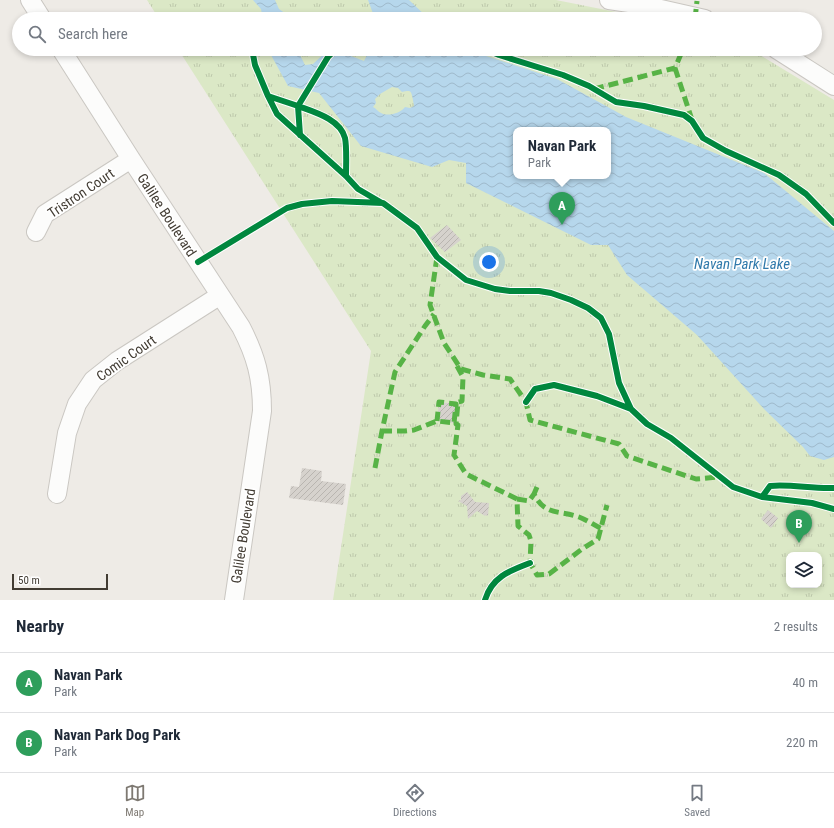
<!DOCTYPE html>
<html lang="en">
<head>
<meta charset="utf-8">
<style>
  :root { --surface:#fff; --page:#f6f6f7; --text:#1f2937; --muted:#747a83; --line:#e0e1e3; --accent:#7e7972 }
  body { margin:0; font-family:"Roboto Condensed",sans-serif; background:var(--page); color:var(--text) }
  .controls { position:absolute; right:12px; bottom:12px; display:grid; overflow:hidden; border-radius:8px; box-shadow:0 2px 6px #0003 }
  .controls button { width:36px; height:36px; display:grid; place-items:center; padding:0; border:0; border-bottom:1px solid var(--line); background:var(--surface); color:var(--text); font:20px sans-serif }
  .scale { position:absolute; left:12px; bottom:10px; width:96px; box-sizing:border-box; padding-left:4px; border:2px solid #423c33; border-top:0; font-size:11px; line-height:14px; white-space:nowrap; color:#423c33; -webkit-text-stroke:3px #fff; paint-order:stroke }
  .you { position:absolute; left:489px; top:262px; width:14px; height:14px; margin:-10px; border:3px solid #fff; border-radius:50%; background:#1a73e8; box-shadow:0 0 0 6px #1a73e833 }
  .badge { display:grid; place-items:center; width:26px; height:26px; border-radius:50%; background:var(--accent); color:#fff; font-size:13px; font-weight:700 }
  .pin { position:absolute; translate:-50% -33px; filter:drop-shadow(0 1px 2px #0008) }
  .pin::after { content:''; position:absolute; top:21px; width:14px; height:12px; background:inherit; clip-path:polygon(0 0,100% 0,50% 100%) }
  .popup { position:absolute; left:513px; top:127px; width:98px; height:52px; box-sizing:border-box; display:grid; place-content:center; border-radius:8px; background:var(--surface); filter:drop-shadow(0 1px 3px #0005); font-size:13px; white-space:nowrap; color:var(--muted) }
  .popup b { font-size:15px; color:var(--text) }
  .popup::after { content:''; position:absolute; left:50%; top:100%; margin-left:-8px; border:8px solid transparent; border-top-color:var(--surface) }
  .list { margin:0; padding:0; list-style:none }
  h2 { display:flex; justify-content:space-between; align-items:center; height:52px; margin:0; padding:0 16px; font-size:17px }
  h2 small { font-size:13px; font-weight:400; color:var(--muted) }
  .list li { display:grid; grid-template-columns:26px 1fr auto; gap:12px; align-items:center; box-sizing:border-box; height:60px; padding:0 16px; border-top:1px solid var(--line) }
  .list b { display:block; font-size:15px; white-space:nowrap }
  .list p { margin:0; font-size:13px; white-space:nowrap; color:var(--muted) }
  .list em { font-size:13px; font-style:normal; color:var(--muted) }
  .icon { flex:none; width:22px; height:22px; fill:none; stroke:currentColor; stroke-width:2; stroke-linecap:round; stroke-linejoin:round }
  .map { position:relative; flex:none; width:834px; height:600px; overflow:hidden }
  .search { position:absolute; background:var(--surface); box-shadow:0 2px 6px #0003; left:12px; right:12px; top:12px; height:44px; display:flex; align-items:center; gap:10px; box-sizing:border-box; padding:0 14px; border-radius:22px; color:var(--muted); font-size:15px }
  .sheet { height:172px; background:var(--surface) }
  nav { display:flex; justify-content:space-around; align-items:center; box-sizing:border-box; height:56px; border-top:1px solid var(--line); background:var(--surface); font-size:11px; color:var(--muted) }
  nav a { display:grid; justify-items:center; gap:2px }
  nav .on { color:var(--accent) }
  .map>svg:first-child { display:block }
  .park { fill:url(#park-tufts); fill-rule:evenodd }
  .water { fill:url(#water-waves); fill-rule:evenodd }
  .building { fill:url(#building-hatch) }
  .lines { fill:none; stroke-linecap:round; stroke-linejoin:round }
  .minor-casing { stroke:#cac7c2; stroke-width:20 }
  .minor { stroke:#fcfcfb; stroke-width:18 }
  .quiet { stroke:#57b346; stroke-width:5; stroke-dasharray:10 5; stroke-linecap:butt }
  .cycleway-casing { stroke:#fff; stroke-width:8 }
  .cycleway { stroke:#00873e; stroke-width:6 }
  .labels { text-anchor:middle; stroke-width:3.5; stroke-linejoin:round; paint-order:stroke }
  .street-label { font-size:14px; fill:#423c33; stroke:#fff }
  .water-label { font-size:15px; font-style:italic; fill:#2f79ab; stroke:#fff }
</style>
</head>
<body>
<div class="map">
<svg width="834" height="600" viewBox="0 0 834 600">
  <defs>
    <pattern id="park-tufts" width="24" height="20" patternUnits="userSpaceOnUse"><rect width="24" height="20" fill="#dbe8c6"/><path d="M3 7l-1-3M5 7V3M7 7l1-3M15 17l-1-3M17 17v-4M19 17l1-3" fill="none" stroke="#bdc8ab"/></pattern>
    <pattern id="water-waves" width="16" height="10" patternUnits="userSpaceOnUse"><rect width="16" height="10" fill="#b6d7ec"/><path d="M0 5q4-4 8 0t8 0" fill="none" stroke="#9eb9cb"/></pattern>
    <pattern id="building-hatch" width="6" height="6" patternUnits="userSpaceOnUse"><rect width="6" height="6" fill="#d6d2cd"/><path d="M-1 1l2-2M0 6l6-6M5 7l2-2" fill="none" stroke="#b9b5b0"/></pattern>
  </defs>
  <rect width="100%" height="100%" fill="#eeebe6"/>
  <path class="park" d="M 147,0 L 556,0 L 651,19 L 159,19 Z
    M 178,49 L 750,49 L 834,100 L 834,600 L 333,600 L 371,351 ZM 516,130 L 608,130 L 608,176 L 516,176 ZM 789,555 L 819,555 L 819,585 L 789,585 Z"/>
  <path class="water" d="M 253,0 L 275,0 L 279,9 L 289,16 L 289,19 L 263,19 L 261,9 Z
    M 368,0 L 409,0 L 429,19 L 375,19 Z
    M 270,49 L 297,49 L 305,65 L 313,64 L 329,49 L 342,49 L 351,56 L 364,61 L 370,49 L 470,49 L 480,54 L 557,79 L 626,117 L 764,173 L 834,231 L 834,457 L 824,460 L 810,456 L 803,447 L 764,409 L 697,335 L 627,275 L 608,245 L 591,245 L 466,183 L 466,163 L 449,160 L 432,167 L 361,146 L 319,93 L 288,86 L 271,55 ZM 392,87 L 398,88 L 402,92 C 411,90 411,90 413,100 C 413,102 414,104 414,106 L 410,108 L 405,107 C 401,113 388,117 381,113 C 378,112 376,108 373,107 L 376,103 L 375,99 L 380,94 ZM 516,130 L 608,130 L 608,176 L 516,176 Z"/>
  <path class="building" d="M 447,225 L 461,240 L 445,252 L 430,238 Z
    M 439,402 L 456,404 L 454,423 L 437,421 Z
    M 302,468 L 322,471 L 321,481 L 346,484 L 343,505 L 289,498 L 291,486 L 299,487 Z
    M 467,492 L 475,502 L 489,503 L 488,516 L 486,515 L 485,516 L 477,511 L 468,519 L 467,506 L 458,501 L 461,500 L 461,496 Z
    M 768,510 L 778,518 L 771,528 L 761,519 Z"/>
  <g class="lines">
    <g class="minor-casing">
      <path id="minor" d="M 30,0 L 42,19
        M 609,0 L 643,5 L 705,19
        M 61,49 L 131,159 L 241,327 C 256,356 262,378 262,411 L 234,600
        M 776,49 L 834,86
        M 36,232 L 45,214 L 131,159
        M 57,494 L 67,433 L 77,404 L 93,380 L 117,361 L 219,296"/>
    </g>
    <use href="#minor" class="minor"/>
    <path class="quiet" d="M 695,19 L 697,1
      M 675,68 L 692,120
      M 594,89 L 675,68 L 683,49
      M 437,257 L 430,305 L 444,343 L 461,369 L 483,375 L 510,379 L 526,402 L 530,420 L 619,444 L 627,456 L 696,479 L 719,477
      M 457,366 L 463,377 L 462,401 L 458,402 L 456,424 L 458,425 L 454,455 L 466,474 L 517,499 L 518,526 L 529,535 L 531,541 L 530,563 L 537,575 L 549,574 L 582,549 L 598,539 L 607,505
      M 382,431 L 405,431 L 414,430 L 437,421 L 454,423 L 456,404 L 439,402 L 437,421
      M 375,468 L 382,431 L 395,372 L 425,326 L 434,314
      M 537,487 L 534,494 C 545,516 559,510 579,517 C 587,520 594,525 602,529
      M 517,499 L 529,501 L 534,494"/>
    <g class="cycleway-casing">
      <path id="cycleway" d="M 252,49 L 255,65 L 268,96 L 298,106 L 300,135
        M 336,49 L 328,57 L 298,106 C 314,112 340,119 345,138 C 347,148 346,166 346,176
        M 485,49 L 499,55 L 563,75 L 589,86 L 616,102 L 644,106 L 684,115 L 692,121 L 703,138 L 726,151 L 779,175 L 806,194 L 834,223
        M 268,96 L 277,114 L 346,176 L 358,189 L 382,203
        M 198,262 L 287,208 L 302,204 L 332,201 L 383,203 L 417,228 L 437,257 L 466,280 L 495,289 L 510,291 L 539,291 L 551,293 L 571,300 L 588,308 L 601,318 L 609,334 L 619,383 L 631,409
        M 526,402 L 535,389 L 554,385 L 597,396 L 631,409 L 647,424 L 671,438 L 733,487 L 762,497 L 770,486 C 791,484 812,489 834,488
        M 762,497 L 812,503 L 834,509
        M 485,600 C 492,577 509,571 530,563"/>
    </g>
    <use href="#cycleway" class="cycleway"/>
  </g>
  <g class="labels">
    <g class="street-label">
      <text transform="translate(81 193) rotate(-34)" y="5">Tristron Court</text>
      <text transform="translate(167 215) rotate(57)" y="5">Galilee Boulevard</text>
      <text transform="translate(126 358) rotate(-35)" y="5">Comic Court</text>
      <text transform="translate(243 536) rotate(-81)" y="5">Galilee Boulevard</text>
    </g>
    <g class="water-label">
      <text x="742" y="269">Navan Park Lake</text>
    </g>
  </g>
</svg>
<div class="controls">
<button><svg class="icon" aria-label="layers" viewBox="0 0 24 24"><path d="M12 4l9 5-9 5-9-5zM3 14l9 5 9-5"/></svg></button>
</div>
<div class="scale">50 m</div>
<div class="you"></div>
<div class="pin badge" style="left:562px;top:225px;background:#2e9e5b">A</div>
<div class="popup"><b>Navan Park</b>Park</div>
<div class="pin badge" style="left:799px;top:543px;background:#2e9e5b">B</div>
<div class="search"><svg class="icon" aria-label="search" viewBox="0 0 24 24"><circle cx="10" cy="10" r="6"/><path d="M15 15l6 6"/></svg>Search here</div>
</div>
<section class="sheet">
<h2>Nearby<small>2 results</small></h2>
<ul class="list">
<li><span class="badge" style="background:#2e9e5b">A</span><div><b>Navan Park</b><p>Park</p></div><em>40 m</em></li>
<li><span class="badge" style="background:#2e9e5b">B</span><div><b>Navan Park Dog Park</b><p>Park</p></div><em>220 m</em></li>
</ul>
</section>
<nav>
<a class="on"><svg class="icon" aria-label="map" viewBox="0 0 24 24"><path d="M3 6l6-2 6 2 6-2v14l-6 2-6-2-6 2zM9 4v14M15 6v14"/></svg>Map</a>
<a><svg class="icon" aria-label="directions" viewBox="0 0 24 24"><path d="M12 3l9 9-9 9-9-9zM9 14v-3h6M13 9l2 2-2 2"/></svg>Directions</a>
<a><svg class="icon" aria-label="saved" viewBox="0 0 24 24"><path d="M7 4h10v16l-5-4-5 4z"/></svg>Saved</a>
</nav>
</body>
</html>
